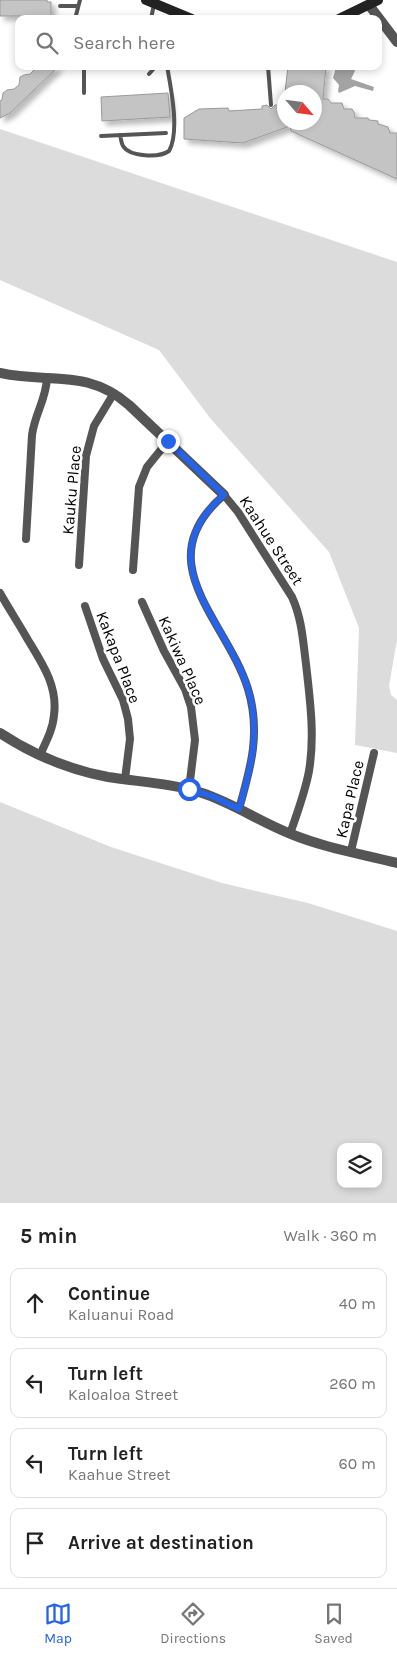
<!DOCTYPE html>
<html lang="en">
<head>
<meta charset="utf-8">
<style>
  :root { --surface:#fff; --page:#f6f6f6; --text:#222; --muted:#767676; --line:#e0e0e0; --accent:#2563eb }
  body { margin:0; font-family:Karla,sans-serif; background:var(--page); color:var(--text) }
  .controls { position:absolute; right:15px; bottom:15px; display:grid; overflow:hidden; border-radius:10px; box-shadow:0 2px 8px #0003 }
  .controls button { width:45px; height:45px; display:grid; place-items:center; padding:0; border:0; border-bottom:1px solid var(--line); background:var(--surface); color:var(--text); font:25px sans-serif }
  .compass { position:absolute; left:277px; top:85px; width:45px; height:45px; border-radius:50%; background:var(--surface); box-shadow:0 2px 8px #0003; rotate:118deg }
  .stop { position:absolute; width:15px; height:15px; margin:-11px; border:4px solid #2563eb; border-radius:50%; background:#fff }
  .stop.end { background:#2563eb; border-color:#fff; box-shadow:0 1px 5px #0008 }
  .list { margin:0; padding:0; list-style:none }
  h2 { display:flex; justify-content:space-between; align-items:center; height:65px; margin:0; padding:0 20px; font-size:21px }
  h2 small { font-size:16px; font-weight:400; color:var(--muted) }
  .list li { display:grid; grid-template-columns:32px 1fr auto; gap:15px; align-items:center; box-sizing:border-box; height:70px; margin:0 10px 10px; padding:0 10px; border:1px solid var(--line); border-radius:10px }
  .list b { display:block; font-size:19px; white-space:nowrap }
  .list p { margin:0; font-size:16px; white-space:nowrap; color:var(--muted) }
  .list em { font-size:16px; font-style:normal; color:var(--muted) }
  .icon { flex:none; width:28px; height:28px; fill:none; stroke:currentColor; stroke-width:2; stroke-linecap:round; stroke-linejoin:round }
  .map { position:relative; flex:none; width:397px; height:1203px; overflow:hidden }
  .search { position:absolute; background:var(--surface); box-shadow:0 2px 8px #0003; left:15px; right:15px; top:15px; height:55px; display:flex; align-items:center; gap:12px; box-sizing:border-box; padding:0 18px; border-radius:10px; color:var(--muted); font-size:19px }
  .sheet { height:385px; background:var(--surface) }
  nav { display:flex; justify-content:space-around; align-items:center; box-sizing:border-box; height:70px; border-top:1px solid var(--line); background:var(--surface); font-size:14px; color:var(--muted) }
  nav a { display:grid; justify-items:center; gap:2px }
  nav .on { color:var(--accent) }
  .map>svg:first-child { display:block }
  .green { fill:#dcdcdc; fill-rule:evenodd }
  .water { fill:#a3a3a3 }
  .building { fill:#c4c4c4; stroke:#999; filter:url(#shadow) }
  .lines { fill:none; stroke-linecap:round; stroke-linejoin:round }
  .service { stroke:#555; stroke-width:4 }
  .minor { stroke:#555; stroke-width:8 }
  .tertiary { stroke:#555; stroke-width:10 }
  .secondary { stroke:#222; stroke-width:10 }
  .route { stroke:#2563eb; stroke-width:6 }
  .labels { text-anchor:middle; stroke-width:5; stroke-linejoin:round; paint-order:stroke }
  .street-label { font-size:16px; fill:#000; stroke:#fff }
</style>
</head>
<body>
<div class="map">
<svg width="397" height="1203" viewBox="0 0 397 1203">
  <defs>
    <filter id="shadow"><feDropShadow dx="4.5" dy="4.5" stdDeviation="2.5" flood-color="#0004"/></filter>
  </defs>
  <rect width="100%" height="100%" fill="#fff"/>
  <path class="green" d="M 0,129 L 397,262 L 397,640 L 389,686 L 391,695 L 397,700 L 397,753 L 355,745 L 359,628 L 329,552 L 210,418 L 159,350 L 0,280 Z
    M 0,802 L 111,847 L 222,883 L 308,903 L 397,931 L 397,1203 L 0,1203 ZM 341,1147 L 378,1147 L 378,1184 L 341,1184 Z"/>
  <path class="water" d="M 334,66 L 352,66 L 355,71 L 351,79 L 374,87 L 373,91 L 355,86 L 339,93 L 338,91 L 339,85 L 333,78 L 335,71 Z"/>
  <path class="building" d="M 0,0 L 47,0 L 47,2 L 51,2 L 51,19 L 41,19 L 41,16 L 0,16 Z
    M 34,66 L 59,66 L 10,113 L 0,118 L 0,101 L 2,100 L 3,93 L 7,90 L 14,89 L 19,85 L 20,77 L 24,75 L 30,74 L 34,70 Z
    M 288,66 L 326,66 L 323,99 L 328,99 L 331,103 L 342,103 L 344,109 L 352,109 L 354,112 L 355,118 L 368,118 L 369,120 L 378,121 L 378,124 L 388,127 L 390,133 L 397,133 L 397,179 L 291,131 L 290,126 L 243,143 L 184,139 L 184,118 L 199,109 L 228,108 L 229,111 L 262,109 L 262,106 L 267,105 L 271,109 L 275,105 L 278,105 L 283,122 L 314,122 L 314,92 L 285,92 Z
    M 168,93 L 170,117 L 102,121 L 101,97 Z"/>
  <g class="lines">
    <path class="service" d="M 60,6 L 78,6
      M 75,19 L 80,0
      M 151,19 L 154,4
      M 268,66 L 271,105
      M 149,74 L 156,66
      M 84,93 L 84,66
      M 120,135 C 121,138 121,143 123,146 C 130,157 159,158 169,151 C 180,132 171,88 167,66
      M 101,136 L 166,133"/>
    <path class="minor" d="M 26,539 L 32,435 C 35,413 46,400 47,378
      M 79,565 L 86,456 L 94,426 L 114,393
      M 133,570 L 139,487 L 147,467 L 168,441
      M 0,593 C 9,609 19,624 28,640 C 42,663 58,686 54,715 C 53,729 46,742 40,755
      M 142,602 L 164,651 L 185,689 L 191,707 L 195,740 L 189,789
      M 85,606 L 103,659 L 123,700 L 128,719 L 130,739 L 125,779
      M 239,809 C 251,767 261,732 248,689 C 227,620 146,562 224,495 L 238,512 L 292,597 C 302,619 303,641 306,664 C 310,700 315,736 309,771 C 305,793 297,813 290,834
      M 351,851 L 374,753"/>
    <path class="tertiary" d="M 369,5 L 397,42
      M 0,373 C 49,384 87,368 129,405 L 224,495
      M 0,733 C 32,754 70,770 108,777 C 139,782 171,783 202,793 C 233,803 260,822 291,834 C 325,848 362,854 397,863"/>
    <path class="secondary" d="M 146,0 L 192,19
      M 339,19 L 378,0"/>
  </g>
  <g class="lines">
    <path class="route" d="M 168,441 L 224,495 C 146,562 227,620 248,689 C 261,730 251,768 239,809 L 214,797 L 189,789"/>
  </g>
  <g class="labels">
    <g class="street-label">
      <text transform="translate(71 490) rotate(-85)" y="6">Kauku Place</text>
      <text transform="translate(272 540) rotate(57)" y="6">Kaahue Street</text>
      <text transform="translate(119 657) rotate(69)" y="6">Kakapa Place</text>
      <text transform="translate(183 660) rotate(66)" y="6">Kakiwa Place</text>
      <text transform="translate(349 799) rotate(-77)" y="6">Kapa Place</text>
    </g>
  </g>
</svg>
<div class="controls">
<button><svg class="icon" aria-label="layers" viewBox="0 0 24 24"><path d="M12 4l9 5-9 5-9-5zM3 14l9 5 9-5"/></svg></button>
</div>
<svg class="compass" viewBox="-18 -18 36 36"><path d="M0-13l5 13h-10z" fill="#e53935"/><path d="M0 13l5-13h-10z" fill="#767676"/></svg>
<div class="stop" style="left:189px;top:789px"></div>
<div class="stop end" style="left:168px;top:441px"></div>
<div class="search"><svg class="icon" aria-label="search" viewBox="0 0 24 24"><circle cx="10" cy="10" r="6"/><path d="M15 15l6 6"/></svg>Search here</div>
</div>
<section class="sheet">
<h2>5 min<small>Walk · 360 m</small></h2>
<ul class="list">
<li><svg class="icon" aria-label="ahead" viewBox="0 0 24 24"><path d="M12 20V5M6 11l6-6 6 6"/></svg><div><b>Continue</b><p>Kaluanui Road</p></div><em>40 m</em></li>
<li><svg class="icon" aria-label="left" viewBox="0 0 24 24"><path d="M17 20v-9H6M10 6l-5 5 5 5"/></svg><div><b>Turn left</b><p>Kaloaloa Street</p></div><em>260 m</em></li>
<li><svg class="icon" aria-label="left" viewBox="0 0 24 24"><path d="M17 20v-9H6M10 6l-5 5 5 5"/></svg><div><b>Turn left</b><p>Kaahue Street</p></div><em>60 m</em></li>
<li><svg class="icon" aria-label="arrive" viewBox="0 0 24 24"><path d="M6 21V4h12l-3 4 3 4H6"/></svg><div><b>Arrive at destination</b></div></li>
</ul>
</section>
<nav>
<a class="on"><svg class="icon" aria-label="map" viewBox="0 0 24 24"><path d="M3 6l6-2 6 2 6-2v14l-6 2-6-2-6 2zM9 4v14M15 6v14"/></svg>Map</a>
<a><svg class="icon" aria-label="directions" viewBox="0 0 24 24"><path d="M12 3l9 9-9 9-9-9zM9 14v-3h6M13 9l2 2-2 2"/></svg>Directions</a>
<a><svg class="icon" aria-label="saved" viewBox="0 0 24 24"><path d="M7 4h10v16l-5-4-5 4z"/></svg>Saved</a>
</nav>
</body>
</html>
